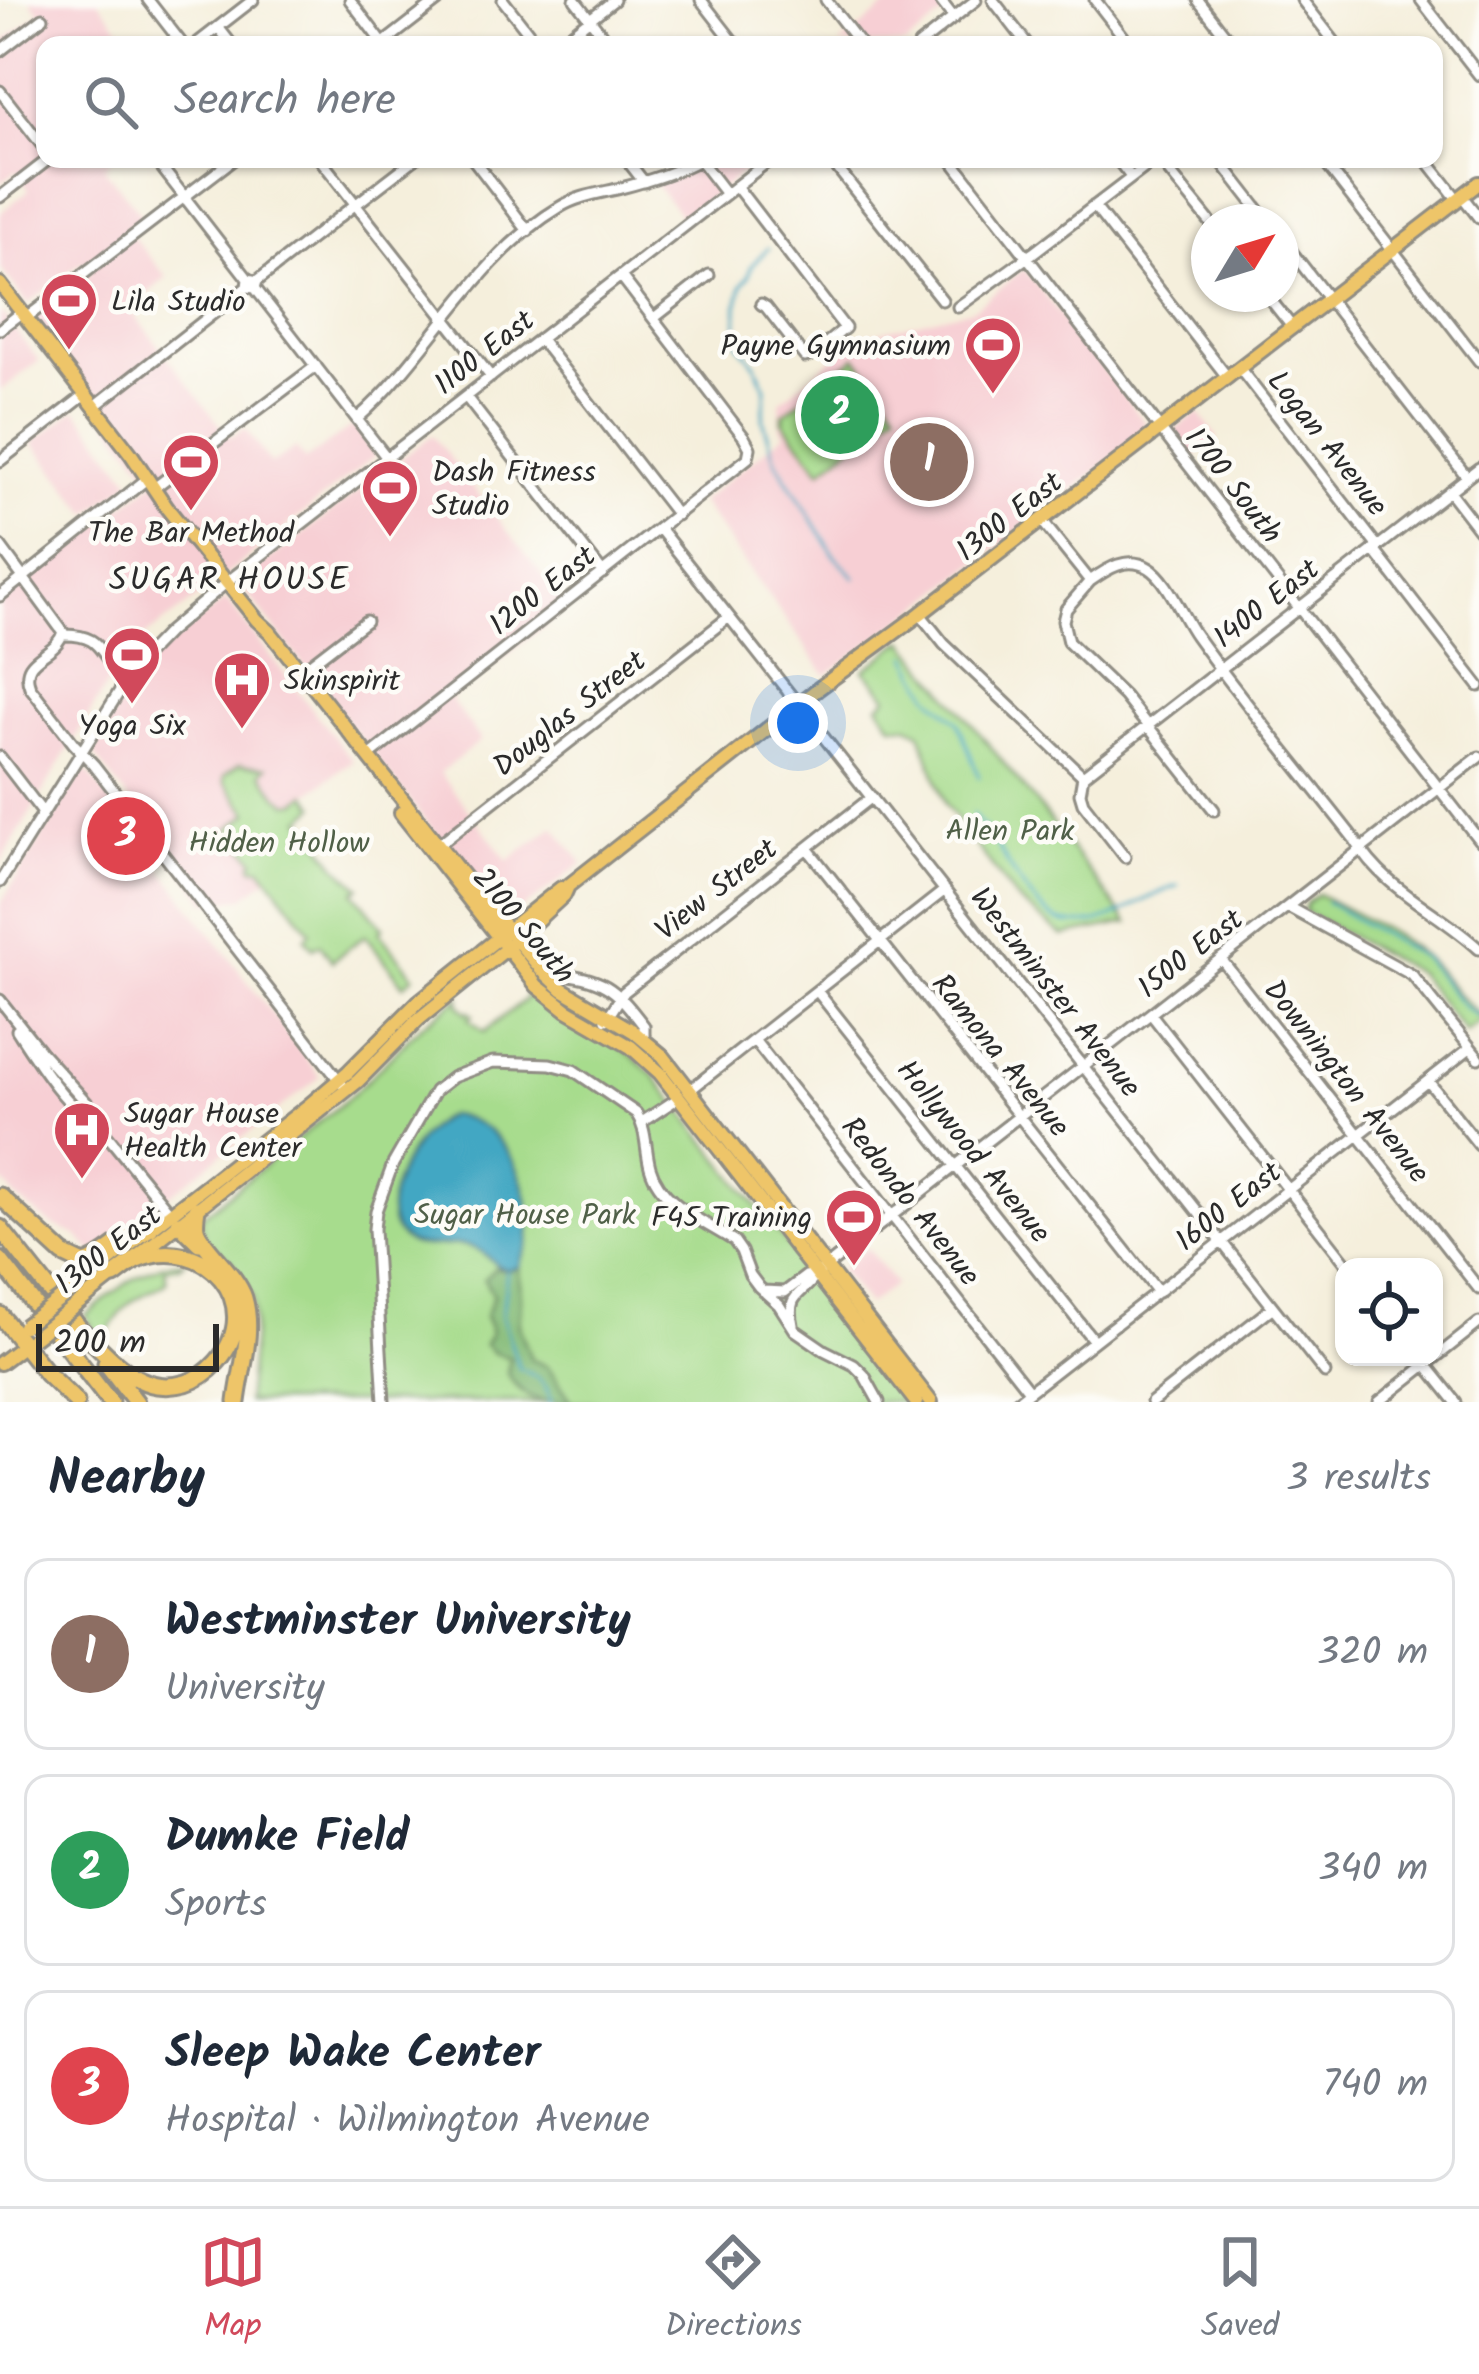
<!DOCTYPE html>
<html lang="en">
<head>
<meta charset="utf-8">
<style>
  :root { --surface:#fff; --page:#f2f2f3; --text:#1f2937; --muted:#747a83; --line:#e0e1e3; --accent:#d1495b }
  body { margin:0; font-family:Kalam,sans-serif; background:var(--page); color:var(--text) }
  .controls { position:absolute; right:36px; bottom:36px; display:grid; overflow:hidden; border-radius:24px; box-shadow:0 3px 9px #0004 }
  .controls button { width:108px; height:108px; display:grid; place-items:center; padding:0; border:0; border-bottom:3px solid var(--line); background:var(--surface); color:var(--text); font:60px sans-serif }
  .compass { position:absolute; left:1191px; top:204px; width:108px; height:108px; border-radius:50%; background:var(--surface); box-shadow:0 3px 9px #0004; rotate:52deg }
  .scale { position:absolute; left:36px; bottom:30px; width:183px; box-sizing:border-box; padding-left:12px; border:6px solid #2b2b2b; border-top:0; font-size:33px; line-height:42px; white-space:nowrap; color:#2b2b2b; -webkit-text-stroke:9px #fdfcf7; paint-order:stroke }
  .you { position:absolute; left:798px; top:723px; width:42px; height:42px; margin:-30px; border:9px solid #fff; border-radius:50%; background:#1a73e8; box-shadow:0 0 0 18px #1a73e833 }
  .badge { display:grid; place-items:center; width:78px; height:78px; border-radius:50%; background:var(--accent); color:#fff; font-size:39px; font-weight:700 }
  .pin { position:absolute; translate:-50% -50%; border:6px solid #fff; box-shadow:0 3px 12px #0006 }
  .list { margin:0; padding:0; list-style:none }
  h2 { display:flex; justify-content:space-between; align-items:center; height:156px; margin:0; padding:0 48px; font-size:51px }
  h2 small { font-size:39px; font-weight:400; color:var(--muted) }
  .list li { display:grid; grid-template-columns:78px 1fr auto; gap:36px; align-items:center; box-sizing:border-box; height:192px; margin:0 24px 24px; padding:0 24px; border:3px solid var(--line); border-radius:24px }
  .list b { display:block; font-size:45px; white-space:nowrap }
  .list p { margin:0; font-size:39px; white-space:nowrap; color:var(--muted) }
  .list em { font-size:39px; font-style:normal; color:var(--muted) }
  .icon { flex:none; width:66px; height:66px; fill:none; stroke:currentColor; stroke-width:2; stroke-linecap:round; stroke-linejoin:round }
  .map { position:relative; flex:none; width:1479px; height:1402px; overflow:hidden }
  .search { position:absolute; background:var(--surface); box-shadow:0 3px 9px #0004; left:36px; right:36px; top:36px; height:132px; display:flex; align-items:center; gap:30px; box-sizing:border-box; padding:0 42px; border-radius:24px; color:var(--muted); font-size:45px }
  .sheet { height:804px; background:var(--surface) }
  nav { display:flex; justify-content:space-around; align-items:center; box-sizing:border-box; height:168px; border-top:3px solid var(--line); background:var(--surface); font-size:33px; color:var(--muted) }
  nav a { display:grid; justify-items:center; gap:6px }
  nav .on { color:var(--accent) }
  .map>svg:first-child { display:block }
  .built { fill:#f7cfd4 }
  .green { fill:#a7dc8d; stroke:#69845c; stroke-width:3 }
  .forest { fill:#85bc78; stroke:#587452; stroke-width:3 }
  .water { fill:#43a7c3; stroke:#376977; stroke-width:3 }
  .lines { fill:none; stroke-linecap:round; stroke-linejoin:round }
  .stream { stroke:#43a7c3; stroke-width:3 }
  .minor-casing { stroke:#908d84; stroke-width:15 }
  .major-casing { stroke:#908d84; stroke-width:18 }
  .highway-casing { stroke:#908d84; stroke-width:21 }
  .minor { stroke:#fff; stroke-width:9 }
  .major { stroke:#eec569; stroke-width:12 }
  .highway { stroke:#eec569; stroke-width:15 }
  .major-bridge-casing { stroke:#908d84; stroke-width:18; stroke-linecap:butt }
  .major-bridge { stroke:#eec569; stroke-width:12 }
  .labels { text-anchor:middle; stroke-width:9; stroke-linejoin:round; paint-order:stroke }
  .poi-label { font-size:30px; fill:#2b2b2b; stroke:#fdfcf7; text-anchor:start }
  .street-label { font-size:30px; fill:#2b2b2b; stroke:#fdfcf7 }
  .park-label { font-size:30px; fill:#506048; stroke:#fdfcf7 }
  .neighbourhood-label { font-size:33px; letter-spacing:3px; fill:#2b2b2b; stroke:#fdfcf7 }
</style>
</head>
<body>
<div class="map">
<svg width="1479" height="1402" viewBox="0 0 1479 1402">
  <rect width="100%" height="100%" fill="#fdfcf7"/>
  <filter id="ink" filterUnits="userSpaceOnUse"><feTurbulence type="fractalNoise" baseFrequency=".00833" numOctaves="2"/><feDisplacementMap in="SourceGraphic" scale="24" xChannelSelector="R" yChannelSelector="G"/><feConvolveMatrix kernelMatrix="1 2 1 2 8 2 1 2 1" color-interpolation-filters="sRGB"/></filter>
  <filter id="wash" filterUnits="userSpaceOnUse"><feTurbulence type="fractalNoise" baseFrequency=".004" numOctaves="4" result="noise"/><feDisplacementMap in="SourceGraphic" scale="48" xChannelSelector="R" yChannelSelector="G"/><feGaussianBlur stdDeviation="2.7" result="paint"/><feColorMatrix in="noise" values="0 0 0 0 0 0 0 0 0 0 0 0 0 0 0 0 0 1.4 0 .05"/><feComposite in="paint" operator="in"/></filter>
  <g filter="url(#wash)">
    <rect width="100%" height="100%" fill="#f5efdc"/>
    <path class="built" d="M 30,0 L 98,0 L 133,45 L 45,45 L 45,159 L 112,159 L 104,168 L 143,217 L 127,230 L 167,277 L 130,309 L 230,438 L 245,428 L 271,464 L 296,448 L 305,460 L 354,425 L 375,456 L 196,599 L 129,648 L 0,864 L 0,602 L 155,481 L 30,321 L 92,272 L 83,261 L 28,304 L 0,268 L 0,213 L 29,190 L 16,171 L 0,183 L 0,44 L 40,13 Z
      M 895,0 L 936,0 L 946,13 L 906,45 L 839,45 Z
      M 704,159 L 760,159 L 683,219 L 655,184 L 706,162 Z
      M 1024,269 L 1146,424 L 1147,432 L 914,611 L 826,675 L 700,502 L 785,434 L 781,427 L 780,401 L 861,336 L 973,309 Z
      M 0,311 L 39,361 L 0,391 Z
      M 76,409 L 132,481 L 89,514 L 33,443 Z
      M 1198,412 L 1218,438 L 1193,457 L 1173,432 Z
      M 432,435 L 568,608 L 450,699 L 481,740 L 440,773 L 508,861 L 554,826 L 583,863 L 507,921 L 486,898 L 239,583 Z
      M 226,600 L 353,761 L 297,802 L 288,805 L 277,795 L 260,772 L 239,764 L 225,775 L 224,781 L 250,813 L 230,829 L 268,878 L 243,898 L 207,902 L 93,753 L 119,705 L 150,659 Z
      M 82,771 L 89,773 L 320,1077 L 94,1254 L 77,1235 L 54,1226 L 16,1198 L 0,1178 L 0,905 Z
      M 867,1248 L 895,1284 L 867,1305 L 839,1270 Z"/>
    <path class="green" d="M 856,357 L 897,410 L 821,470 L 782,420 L 785,418 L 782,415 Z
      M 904,640 L 1037,804 L 1128,923 L 1063,936 L 1017,900 L 946,805 L 920,732 L 908,726 L 892,725 L 879,705 L 888,697 L 864,670 Z
      M 239,764 L 267,767 L 261,773 L 277,795 L 288,804 L 297,802 L 307,794 L 316,806 L 302,819 L 337,866 L 360,887 L 354,892 L 383,928 L 379,932 L 414,976 L 404,985 L 365,935 L 332,961 L 320,944 L 313,948 L 305,938 L 311,932 L 261,867 L 254,868 L 252,865 L 255,860 L 229,829 L 249,813 L 224,781 L 225,775 Z
      M 1318,894 C 1351,913 1387,927 1418,952 C 1442,970 1455,997 1479,1014 L 1479,1022 L 1465,1033 L 1417,973 L 1304,911 L 1306,903 Z
      M 528,989 L 533,995 L 536,994 L 558,1012 L 603,1035 L 628,1053 L 653,1074 L 857,1333 L 905,1402 L 246,1402 L 254,1323 L 252,1296 L 231,1261 L 206,1240 L 201,1220 L 203,1215 L 350,1097 L 422,1025 L 460,997 L 459,1004 L 466,1013 L 469,1011 L 473,1015 L 469,1019 L 484,1032 L 527,998 L 525,993 Z
      M 184,1261 L 180,1266 L 165,1269 L 167,1282 C 156,1290 141,1294 130,1303 C 119,1313 113,1327 102,1337 L 99,1336 L 85,1316 C 117,1291 142,1265 184,1261 Z"/>
    <path class="forest" d="M 519,1267 L 521,1299 L 519,1326 L 531,1359 L 548,1367 L 572,1402 C 541,1402 524,1402 507,1373 L 510,1358 L 494,1353 L 484,1344 C 493,1334 492,1329 485,1317 L 493,1296 L 484,1279 L 495,1268 L 507,1271 Z"/>
    <path class="water" d="M 449,1115 C 507,1120 535,1189 529,1240 C 528,1251 521,1256 519,1267 C 495,1276 495,1256 474,1248 C 452,1238 422,1255 402,1238 C 367,1210 417,1127 449,1115 Z"/>
    <g class="lines">
      <path class="stream" d="M 768,248 L 751,266 L 749,276 L 742,285 L 737,307 L 738,343 L 755,364 L 766,388 L 763,419 L 776,461 L 836,558 L 855,577
        M 908,656 L 930,696 L 958,722 L 979,777
        M 973,814 C 980,824 990,833 996,844 C 1009,866 1036,914 1062,922 C 1069,924 1084,924 1091,923 C 1122,918 1147,894 1178,886
        M 1326,902 L 1424,958 L 1463,1006 L 1479,1017
        M 507,1271 L 502,1316 L 519,1368 C 536,1376 548,1382 551,1402"/>
    </g>
  </g>
  <g filter="url(#ink)">
    <g class="lines">
      <g class="minor-casing">
        <path id="minor" d="M 148,0 L 183,45
          M 350,0 L 384,45
          M 503,0 L 538,45
          M 575,0 L 610,45
          M 701,0 L 736,45
          M 826,0 L 861,45
          M 940,0 L 954,18
          M 993,0 L 1028,45
          M 1095,0 L 1130,45
          M 1198,0 L 1233,45
          M 1302,0 L 1337,45
          M 1421,0 L 1479,75
          M 218,27 L 232,45
          M 195,45 L 253,0
          M 381,45 L 439,0
          M 557,45 L 614,0
          M 919,45 L 976,0
          M 0,51 L 43,18
          M 0,91 L 45,149
          M 155,159 L 248,279
          M 320,159 L 353,201
          M 473,159 L 528,231
          M 626,159 L 644,182
          M 699,159 L 726,194
          M 830,159 L 942,300
          M 951,159 L 1479,840
          M 1117,159 L 1131,177
          M 1159,159 L 1210,222
          M 1219,159 L 1268,222
          M 1322,159 L 1479,361
          M 1426,159 L 1458,200
          M 736,186 L 845,328 L 812,355 L 805,357 L 766,307 L 761,304
          M 1462,196 L 1479,218
          M 0,197 L 49,159
          M 359,202 L 415,159
          M 1094,206 L 1228,378
          M 358,208 L 491,377
          M 1281,238 L 1467,477
          M 257,281 L 352,207
          M 255,288 L 247,287 L 248,279 L 257,281 L 255,288 L 387,458
          M 1266,294 L 1293,328
          M 958,307 L 1033,253 L 1156,159
          M 26,318 L 234,159
          M 654,318 L 709,275
          M 0,329 L 17,316
          M 540,339 L 677,515
          M 1240,369 L 1378,547
          M 466,397 L 603,573
          M 95,406 L 247,287
          M 357,419 C 430,355 474,258 560,207 C 578,196 601,193 621,188 C 648,181 675,173 699,160
          M 0,461 L 81,398
          M 154,488 L 316,366
          M 1449,491 L 1479,530
          M 1042,521 L 1090,581 L 1066,609 L 1063,621 L 1068,642 L 1124,696 L 1214,810
          M 659,528 L 1325,1373
          M 0,546 L 63,632 C 56,657 18,656 30,687 L 74,744 L 94,765 L 342,1084
          M 1374,550 L 1479,686
          M 1090,581 C 1107,569 1127,555 1149,568 C 1168,579 1182,617 1196,636 C 1246,706 1302,772 1355,840 C 1384,890 1438,911 1479,949
          M 0,596 L 143,482
          M 920,614 L 944,644 L 1083,776
          M 63,635 C 109,634 96,661 129,676
          M 301,671 L 366,621
          M 0,757 L 43,813
          M 368,757 L 748,458 L 750,448 L 744,437 L 621,276
          M 1083,776 L 1479,468
          M 1083,776 L 1080,793 L 1083,803 L 1125,857
          M 438,845 L 729,617
          M 807,848 L 1158,1292
          M 0,882 L 136,665 L 168,632 L 227,582 L 771,159
          M 1288,907 L 1412,975 L 1479,1058
          M 1221,959 L 1479,1289
          M 563,974 C 607,979 618,992 644,1026 L 644,1039
          M 817,991 L 1094,1341
          M 0,1000 L 41,1052 L 97,1114 L 98,1124 L 171,1214
          M 1151,1014 L 1349,1267
          M 606,1020 L 624,992 L 872,797
          M 17,1030 C 34,1056 69,1113 98,1124
          M 754,1040 L 1029,1391
          M 1428,1081 L 1479,1145
          M 690,1090 L 945,890
          M 642,1122 L 680,1097
          M 763,1291 L 785,1292 L 806,1276 L 817,1274
          M 793,1325 C 786,1292 802,1297 817,1274 L 1479,757
          M 1420,1357 L 1456,1402
          M 384,1402 L 374,1229 L 376,1211 L 393,1164 L 435,1091 L 453,1077 L 493,1062 L 550,1064 L 573,1070 L 636,1113 C 647,1129 645,1149 650,1167 C 660,1204 705,1222 734,1241 L 741,1251 L 750,1275 L 759,1287 L 779,1305 L 795,1330 L 824,1350 L 854,1365 L 864,1375 L 879,1402
          M 1016,1402 L 1470,1048
          M 1152,1402 L 1273,1307
          M 1379,1402 L 1479,1323"/>
      </g>
      <g class="major-casing">
        <path id="major" d="M 0,284 L 131,454 L 167,508 L 257,620 L 270,632 L 471,886 L 543,971 L 562,989 L 633,1031 L 663,1056 L 931,1402
          M 401,813 L 537,986 L 567,1010 L 631,1047 L 660,1073 L 916,1402
          M 133,1260 L 358,1081 L 419,1019 L 506,949 L 564,895 L 568,886 L 818,689 L 920,614 L 1479,183
          M 71,1291 L 308,1106 L 348,1072 L 418,1002 L 561,888
          M 79,1303 L 117,1273
          M 0,1363 L 28,1342"/>
      </g>
      <g class="highway-casing">
        <path id="highway" d="M 0,1196 L 63,1254 L 84,1264 C 108,1258 125,1231 150,1229
          M 197,1209 C 196,1215 195,1223 196,1228 C 200,1246 236,1273 244,1298 C 254,1332 241,1368 237,1402
          M 179,1223 L 199,1243
          M 0,1228 L 84,1334
          M 0,1260 L 110,1402
          M 0,1315 L 47,1374 L 76,1402
          M 78,1327 C 97,1344 117,1369 141,1380 C 155,1387 172,1387 186,1383 C 199,1379 208,1372 217,1362 C 268,1305 205,1231 137,1260 C 129,1264 121,1271 114,1276
          M 106,1363 L 136,1402"/>
      </g>
      <use href="#minor" class="minor"/>
      <use href="#major" class="major"/>
      <use href="#highway" class="highway"/>
      <g class="major-bridge-casing">
        <path id="major-bridge" d="M 24,1326 L 71,1291
          M 33,1338 L 79,1303"/>
      </g>
      <use href="#major-bridge" class="major-bridge"/>
    </g>
  </g>
  <defs>
    <g id="stadium-pin" transform="scale(3)"><path d="M0 17L-7.5 6A9.5 9.5 0 1 1 7.5 6Z" fill="#d1495b" stroke="#fdfcf7"/><path d="M0-5a6.5 5 0 1 0 0 10a6.5 5 0 1 0 0-10ZM-3.5-1.8h7v3.6h-7Z" fill="#fff"/></g>
    <g id="hospital-pin" transform="scale(3)"><path d="M0 17L-7.5 6A9.5 9.5 0 1 1 7.5 6Z" fill="#d1495b" stroke="#fdfcf7"/><path d="M-5-5h3v3.5h4V-5h3V5h-3V1.5h-4V5h-3Z" fill="#fff"/></g>
  </defs>
  <g fill-rule="evenodd">
    <use href="#stadium-pin" x="69" y="301"/>
    <use href="#stadium-pin" x="993" y="345"/>
    <use href="#stadium-pin" x="191" y="462"/>
    <use href="#stadium-pin" x="390" y="488"/>
    <use href="#stadium-pin" x="132" y="655"/>
    <use href="#hospital-pin" x="242" y="680"/>
    <use href="#hospital-pin" x="82" y="1130"/>
    <use href="#stadium-pin" x="854" y="1217"/>
  </g>
  <g class="labels">
    <g class="poi-label">
      <text x="111" y="311">Lila Studio</text>
      <text x="951" y="355" text-anchor="end">Payne Gymnasium</text>
      <text x="432" y="481">Dash Fitness<tspan x="432" dy="34">Studio</tspan></text>
      <text x="191" y="542" text-anchor="middle">The Bar Method</text>
      <text x="284" y="690">Skinspirit</text>
      <text x="132" y="735" text-anchor="middle">Yoga Six</text>
      <text x="124" y="1123">Sugar House<tspan x="124" dy="34">Health Center</tspan></text>
      <text x="812" y="1227" text-anchor="end">F45 Training</text>
    </g>
    <g class="street-label">
      <text transform="translate(484 352) rotate(-38)" y="10">1100 East</text>
      <text transform="translate(1328 443) rotate(52)" y="10">Logan Avenue</text>
      <text transform="translate(1234 485) rotate(52)" y="10">1700 South</text>
      <text transform="translate(1009 516) rotate(-38)" y="10">1300 East</text>
      <text transform="translate(542 590) rotate(-38)" y="10">1200 East</text>
      <text transform="translate(1266 603) rotate(-38)" y="10">1400 East</text>
      <text transform="translate(569 713) rotate(-38)" y="10">Douglas Street</text>
      <text transform="translate(716 889) rotate(-38)" y="10">View Street</text>
      <text transform="translate(524 925) rotate(50)" y="10">2100 South</text>
      <text transform="translate(1190 953) rotate(-38)" y="10">1500 East</text>
      <text transform="translate(1056 992) rotate(52)" y="10">Westminster Avenue</text>
      <text transform="translate(1001 1055) rotate(51)" y="10">Ramona Avenue</text>
      <text transform="translate(1347 1081) rotate(52)" y="10">Downington Avenue</text>
      <text transform="translate(974 1151) rotate(51)" y="10">Hollywood Avenue</text>
      <text transform="translate(911 1201) rotate(52)" y="10">Redondo Avenue</text>
      <text transform="translate(1228 1206) rotate(-38)" y="10">1600 East</text>
      <text transform="translate(108 1249) rotate(-38)" y="10">1300 East</text>
    </g>
    <g class="park-label">
      <text x="1010" y="840">Allen Park</text>
      <text x="279" y="852">Hidden Hollow</text>
      <text x="525" y="1224">Sugar House Park</text>
    </g>
    <g class="neighbourhood-label">
      <text x="230" y="590">SUGAR HOUSE</text>
    </g>
  </g>
</svg>
<div class="controls">
<button><svg class="icon" aria-label="locate" viewBox="0 0 24 24"><circle cx="12" cy="12" r="6"/><path d="M12 2v4M12 18v4M2 12h4M18 12h4"/></svg></button>
</div>
<svg class="compass" viewBox="-18 -18 36 36"><path d="M0-13l5 13h-10z" fill="#e53935"/><path d="M0 13l5-13h-10z" fill="#747a83"/></svg>
<div class="scale">200 m</div>
<div class="you"></div>
<div class="pin badge" style="left:929px;top:462px;background:#8d6e63">1</div>
<div class="pin badge" style="left:840px;top:415px;background:#2e9e5b">2</div>
<div class="pin badge" style="left:126px;top:836px;background:#e0444e">3</div>
<div class="search"><svg class="icon" aria-label="search" viewBox="0 0 24 24"><circle cx="10" cy="10" r="6"/><path d="M15 15l6 6"/></svg>Search here</div>
</div>
<section class="sheet">
<h2>Nearby<small>3 results</small></h2>
<ul class="list">
<li><span class="badge" style="background:#8d6e63">1</span><div><b>Westminster University</b><p>University</p></div><em>320 m</em></li>
<li><span class="badge" style="background:#2e9e5b">2</span><div><b>Dumke Field</b><p>Sports</p></div><em>340 m</em></li>
<li><span class="badge" style="background:#e0444e">3</span><div><b>Sleep Wake Center</b><p>Hospital · Wilmington Avenue</p></div><em>740 m</em></li>
</ul>
</section>
<nav>
<a class="on"><svg class="icon" aria-label="map" viewBox="0 0 24 24"><path d="M3 6l6-2 6 2 6-2v14l-6 2-6-2-6 2zM9 4v14M15 6v14"/></svg>Map</a>
<a><svg class="icon" aria-label="directions" viewBox="0 0 24 24"><path d="M12 3l9 9-9 9-9-9zM9 14v-3h6M13 9l2 2-2 2"/></svg>Directions</a>
<a><svg class="icon" aria-label="saved" viewBox="0 0 24 24"><path d="M7 4h10v16l-5-4-5 4z"/></svg>Saved</a>
</nav>
</body>
</html>
